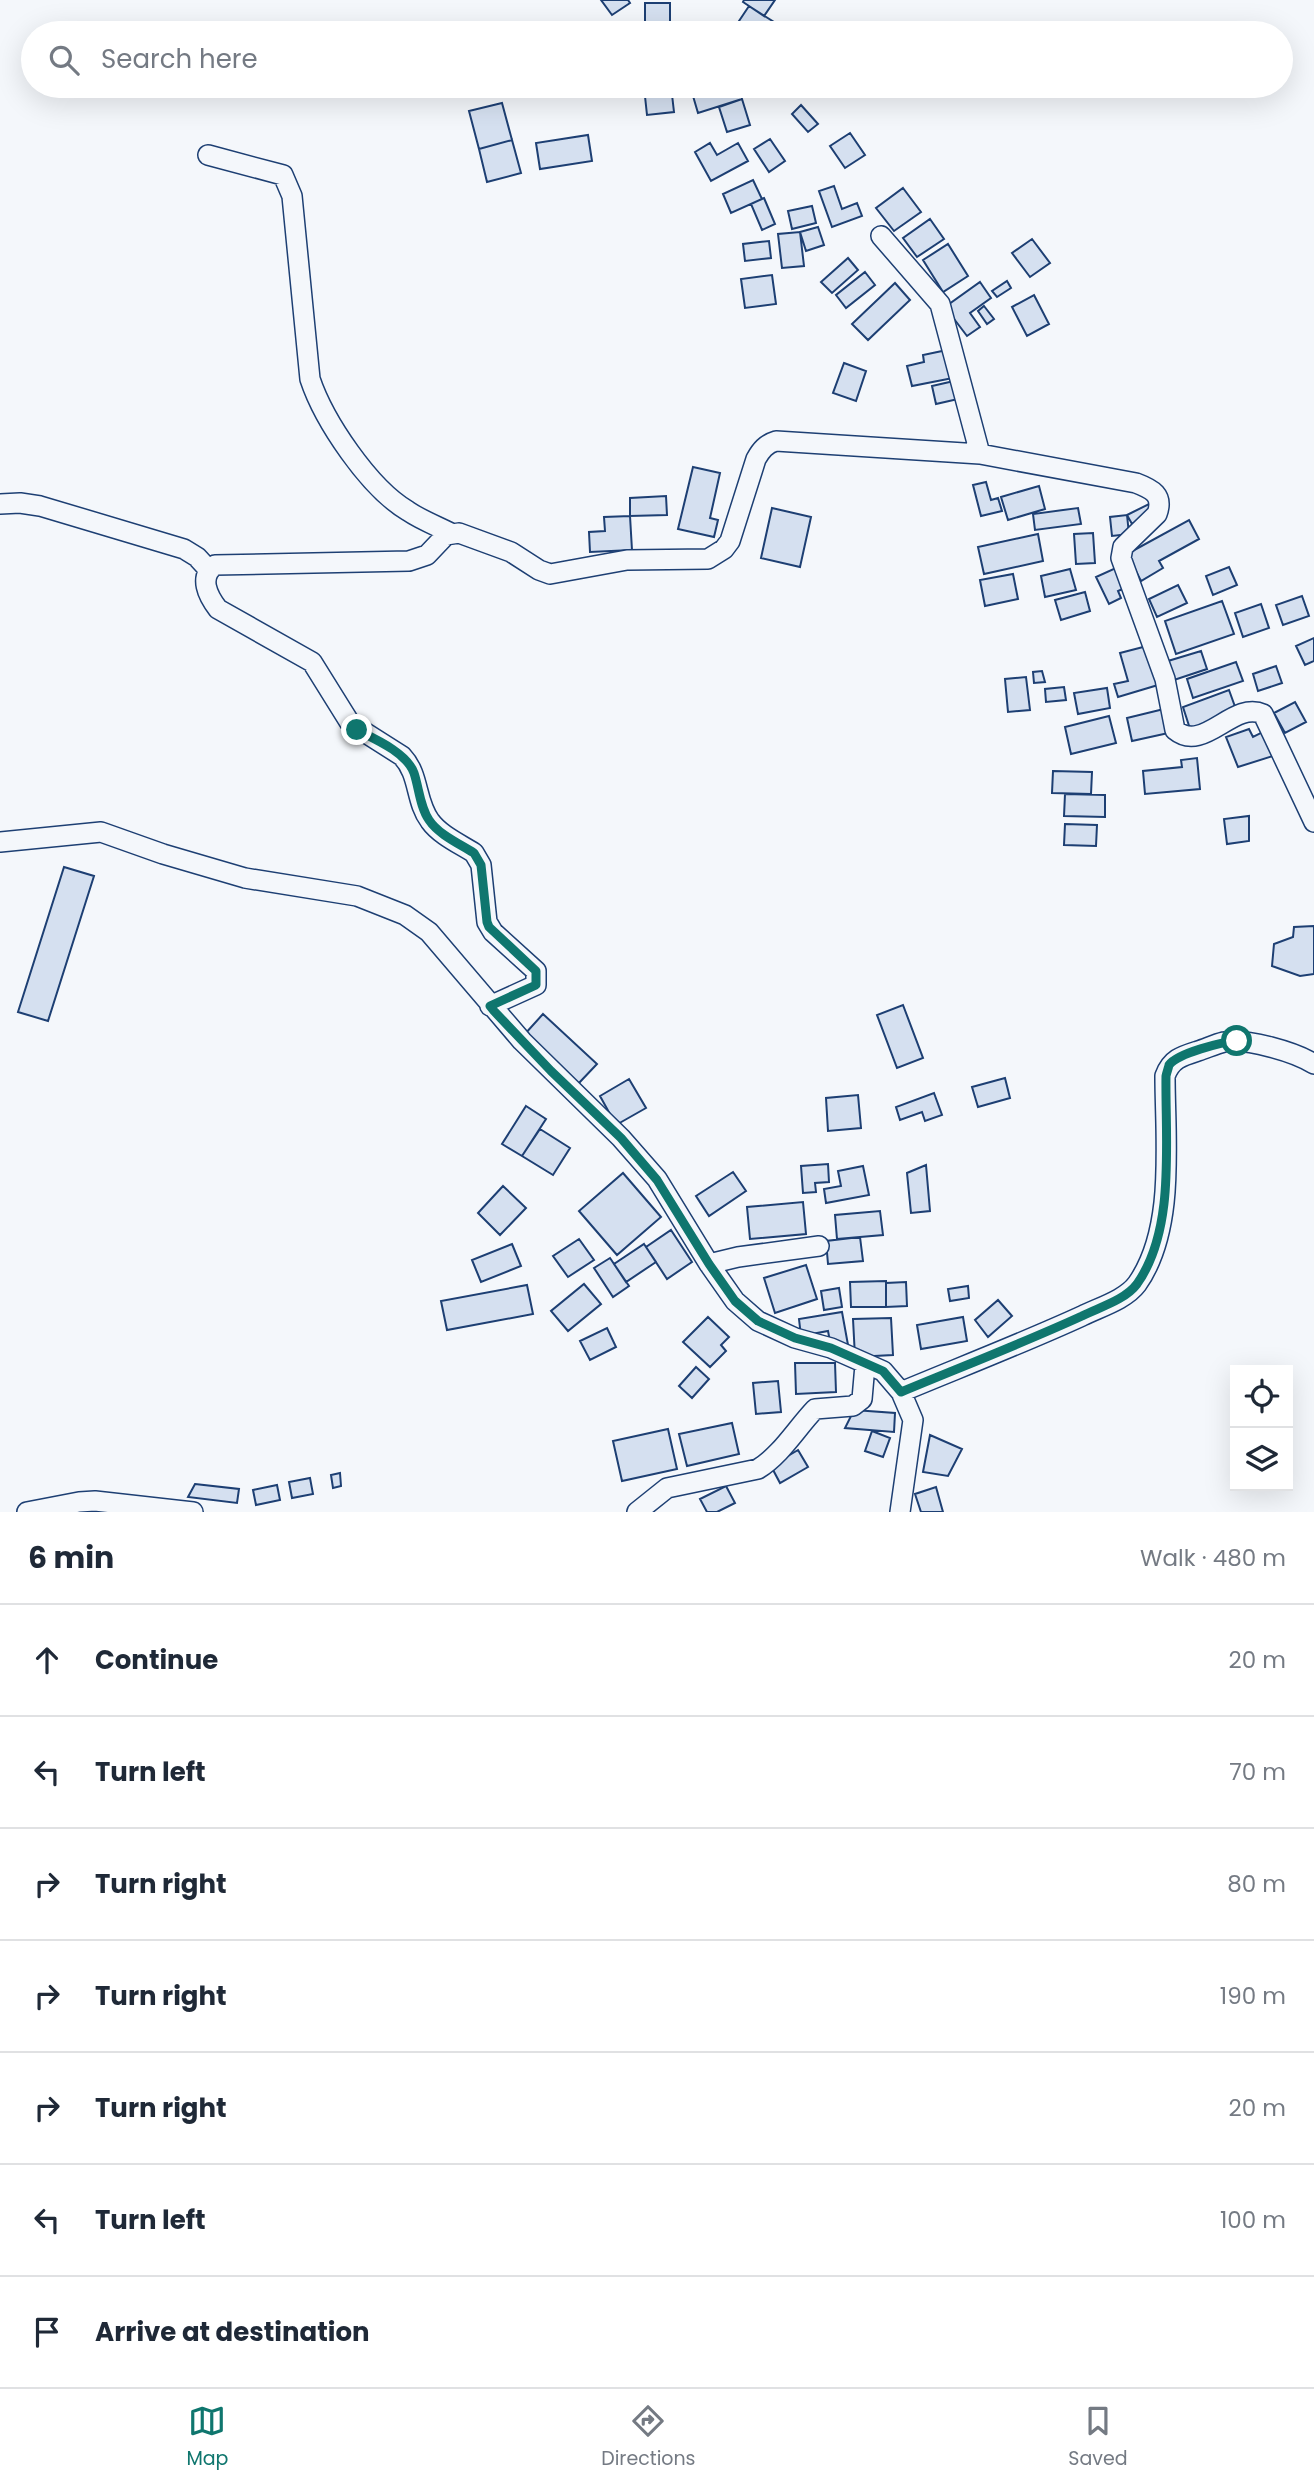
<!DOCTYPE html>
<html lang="en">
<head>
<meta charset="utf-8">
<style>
  :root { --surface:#fff; --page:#f6f6f7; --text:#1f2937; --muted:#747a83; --line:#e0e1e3; --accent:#0f766e }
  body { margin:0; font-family:Poppins,sans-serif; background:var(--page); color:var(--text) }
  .controls { position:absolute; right:21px; bottom:21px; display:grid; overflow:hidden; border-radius:0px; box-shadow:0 7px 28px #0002 }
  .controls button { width:63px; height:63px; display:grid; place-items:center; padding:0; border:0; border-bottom:2px solid var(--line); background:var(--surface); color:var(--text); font:35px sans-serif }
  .stop { position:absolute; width:21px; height:21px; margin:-16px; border:5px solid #0f766e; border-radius:50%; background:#fff }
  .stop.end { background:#0f766e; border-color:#fff; box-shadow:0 2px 7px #0008 }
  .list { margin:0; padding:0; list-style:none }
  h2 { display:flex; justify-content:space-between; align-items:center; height:91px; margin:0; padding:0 28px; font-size:30px }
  h2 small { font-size:23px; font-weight:400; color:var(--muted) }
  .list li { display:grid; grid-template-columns:46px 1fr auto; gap:21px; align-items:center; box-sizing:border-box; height:112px; padding:0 28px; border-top:2px solid var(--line) }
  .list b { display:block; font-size:26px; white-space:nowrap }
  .list em { font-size:23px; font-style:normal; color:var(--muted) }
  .icon { flex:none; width:38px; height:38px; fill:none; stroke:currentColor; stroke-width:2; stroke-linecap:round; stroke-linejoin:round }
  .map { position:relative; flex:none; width:1314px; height:1512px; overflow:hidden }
  .search { position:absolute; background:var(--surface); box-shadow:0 7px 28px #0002; left:21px; right:21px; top:21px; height:77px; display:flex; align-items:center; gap:18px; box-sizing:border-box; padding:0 24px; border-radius:38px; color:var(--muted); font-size:26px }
  .sheet { height:875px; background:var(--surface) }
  nav { display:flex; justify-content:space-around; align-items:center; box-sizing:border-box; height:98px; border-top:2px solid var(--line); background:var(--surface); font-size:19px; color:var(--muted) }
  nav a { display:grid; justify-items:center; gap:4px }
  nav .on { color:var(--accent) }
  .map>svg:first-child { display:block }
  .building { fill:#d5e0f0; stroke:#1d3f73; stroke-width:2 }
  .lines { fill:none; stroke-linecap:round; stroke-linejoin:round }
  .street-casing { stroke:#1d3f73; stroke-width:22 }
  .street { stroke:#f4f7fb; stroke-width:19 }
  .route { stroke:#0f766e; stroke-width:9 }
</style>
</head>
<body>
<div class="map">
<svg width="1314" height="1512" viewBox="0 0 1314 1512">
  <rect width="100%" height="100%" fill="#f4f7fb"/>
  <path class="building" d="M 601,0 L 628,0 L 630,3 L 612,15 Z
    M 744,0 L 775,0 L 764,16 L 743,2 Z
    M 645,3 L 670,3 L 670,30 L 645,30 Z
    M 749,6 L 774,22 L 766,33 L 731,33 Z
    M 671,86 L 674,112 L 647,115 L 644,87 Z
    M 690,86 L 727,86 L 693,96 Z
    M 727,86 L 738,86 L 742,99 L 698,113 L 693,96 Z
    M 742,99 L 750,125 L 727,132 L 719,107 Z
    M 502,103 L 512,140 L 479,149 L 469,111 Z
    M 801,105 L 818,124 L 808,132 L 792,114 Z
    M 850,133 L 865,155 L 845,168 L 830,146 Z
    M 588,135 L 592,161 L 540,169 L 536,143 Z
    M 770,139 L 785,161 L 769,172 L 754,149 Z
    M 512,140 L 521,173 L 487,182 L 479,149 Z
    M 710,143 L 717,155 L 738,143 L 748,161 L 711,181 L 695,152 Z
    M 753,180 L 762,199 L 731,213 L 723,194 Z
    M 834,186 L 842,209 L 857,203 L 862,216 L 832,227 L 819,191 Z
    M 903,188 L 921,212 L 894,231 L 876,208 Z
    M 764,198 L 775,224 L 762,230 L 751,204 Z
    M 812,206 L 816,223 L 792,229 L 788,211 Z
    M 930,219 L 944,239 L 917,257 L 903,238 Z
    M 818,227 L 824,245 L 806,251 L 800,232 Z
    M 800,232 L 804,266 L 782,268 L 778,234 Z
    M 1032,239 L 1050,263 L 1030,277 L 1012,253 Z
    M 769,241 L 771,258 L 745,261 L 743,244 Z
    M 948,244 L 968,276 L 943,292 L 923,260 Z
    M 848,258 L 858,270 L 832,293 L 821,282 Z
    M 865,272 L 875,285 L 846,308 L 836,295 Z
    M 772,275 L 776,304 L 745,308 L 741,279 Z
    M 1007,281 L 1011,288 L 997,297 L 992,291 Z
    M 980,282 L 991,298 L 970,313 L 980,327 L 967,336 L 945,307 Z
    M 895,283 L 910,300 L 868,340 L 852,324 Z
    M 1034,295 L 1049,324 L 1027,336 L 1012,307 Z
    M 984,306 L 994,319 L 987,324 L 978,311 Z
    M 947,350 L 953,378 L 912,386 L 907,366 L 924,362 L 923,355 Z
    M 844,363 L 866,371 L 856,401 L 833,393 Z
    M 954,381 L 958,399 L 936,404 L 932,386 Z
    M 693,467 L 720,473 L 710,518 L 718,520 L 714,537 L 678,529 Z
    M 986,482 L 991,500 L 998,498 L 1002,511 L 981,516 L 973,485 Z
    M 1039,486 L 1045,509 L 1008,520 L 1001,497 Z
    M 666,496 L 667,515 L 630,516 L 630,498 Z
    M 1151,503 L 1156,513 L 1132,524 L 1127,515 Z
    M 772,508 L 811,517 L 800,567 L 761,558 Z
    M 1078,508 L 1081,524 L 1035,530 L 1033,514 Z
    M 1127,515 L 1129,534 L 1112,536 L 1110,517 Z
    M 630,516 L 632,550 L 590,552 L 589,532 L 605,531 L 604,517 Z
    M 1189,520 L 1199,539 L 1159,561 L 1163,568 L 1141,581 L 1127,554 Z
    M 1093,533 L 1095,563 L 1076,564 L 1074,534 Z
    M 1038,534 L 1043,561 L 984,574 L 978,547 Z
    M 1118,567 L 1127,587 L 1118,591 L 1121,598 L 1109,604 L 1096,577 Z
    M 1229,567 L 1237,585 L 1213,595 L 1206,576 Z
    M 1070,569 L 1076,590 L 1045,597 L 1041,576 Z
    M 1013,574 L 1018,599 L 985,606 L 980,580 Z
    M 1178,585 L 1187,603 L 1157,617 L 1149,599 Z
    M 1085,592 L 1090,611 L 1061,620 L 1055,600 Z
    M 1302,596 L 1309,616 L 1283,625 L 1276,605 Z
    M 1222,601 L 1234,634 L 1176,654 L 1165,621 Z
    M 1261,604 L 1269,628 L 1243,637 L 1235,613 Z
    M 1314,638 L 1314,661 L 1305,665 L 1296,646 Z
    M 1147,646 L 1158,685 L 1118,697 L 1114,684 L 1128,681 L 1120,653 Z
    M 1201,651 L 1207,669 L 1174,680 L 1168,661 Z
    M 1236,662 L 1243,681 L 1193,698 L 1187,679 Z
    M 1276,666 L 1282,683 L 1258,691 L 1253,674 Z
    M 1042,671 L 1045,682 L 1034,683 L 1033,672 Z
    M 1026,677 L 1030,710 L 1008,712 L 1005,679 Z
    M 1064,687 L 1066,700 L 1046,702 L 1045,689 Z
    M 1107,688 L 1110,708 L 1078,714 L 1074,693 Z
    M 1229,690 L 1238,715 L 1191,732 L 1183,707 Z
    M 1295,702 L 1306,722 L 1285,733 L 1274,713 Z
    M 1168,708 L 1173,732 L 1132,741 L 1127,718 Z
    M 1109,716 L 1116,743 L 1071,754 L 1065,727 Z
    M 1277,725 L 1279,754 L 1238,767 L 1226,737 L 1249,729 L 1253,737 Z
    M 1197,758 L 1200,789 L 1145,794 L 1143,771 L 1182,767 L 1181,760 Z
    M 1053,771 L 1092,772 L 1091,794 L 1052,793 Z
    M 1065,794 L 1105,795 L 1105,817 L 1064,816 Z
    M 1249,816 L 1249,841 L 1227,844 L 1224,819 Z
    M 1065,824 L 1097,825 L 1096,846 L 1064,845 Z
    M 64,867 L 94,876 L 48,1021 L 18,1012 Z
    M 1314,926 L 1314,974 L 1300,976 L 1272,966 L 1274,944 L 1293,937 L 1294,927 Z
    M 903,1005 L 923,1058 L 897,1068 L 877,1015 Z
    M 543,1014 L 597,1064 L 578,1084 L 524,1035 Z
    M 1005,1078 L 1010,1098 L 978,1107 L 972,1087 Z
    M 629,1079 L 646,1108 L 616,1125 L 600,1096 Z
    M 934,1093 L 942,1115 L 925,1121 L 922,1112 L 900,1120 L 896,1107 Z
    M 858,1095 L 861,1128 L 828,1131 L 826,1098 Z
    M 526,1106 L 546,1119 L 522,1156 L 502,1144 Z
    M 540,1129 L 570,1148 L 553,1175 L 522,1156 Z
    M 828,1164 L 829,1182 L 815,1183 L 816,1192 L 803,1193 L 801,1166 Z
    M 926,1165 L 930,1211 L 911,1213 L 907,1173 Z
    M 863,1166 L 869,1195 L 826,1203 L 824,1189 L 841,1186 L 838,1171 Z
    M 733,1172 L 746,1191 L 709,1216 L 696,1196 Z
    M 623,1173 L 661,1217 L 617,1255 L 579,1211 Z
    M 503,1186 L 526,1208 L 500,1235 L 478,1213 Z
    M 803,1202 L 806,1234 L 750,1239 L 747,1207 Z
    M 880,1211 L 883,1235 L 837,1239 L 835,1215 Z
    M 671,1230 L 692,1262 L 667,1279 L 646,1247 Z
    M 860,1237 L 863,1261 L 828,1264 L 826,1241 Z
    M 579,1239 L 594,1260 L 568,1277 L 553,1256 Z
    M 512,1244 L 521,1266 L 481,1282 L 472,1260 Z
    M 644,1244 L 656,1262 L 626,1282 L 614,1264 Z
    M 610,1258 L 629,1286 L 613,1297 L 594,1268 Z
    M 806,1265 L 817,1299 L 775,1313 L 764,1278 Z
    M 886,1281 L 886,1307 L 851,1307 L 850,1282 Z
    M 906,1282 L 907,1306 L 886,1307 L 886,1283 Z
    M 584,1284 L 601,1304 L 568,1331 L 551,1311 Z
    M 527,1285 L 533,1314 L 447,1330 L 441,1301 Z
    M 968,1286 L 969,1298 L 950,1301 L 948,1289 Z
    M 839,1288 L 842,1307 L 824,1310 L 821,1291 Z
    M 998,1300 L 1012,1316 L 988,1337 L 975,1320 Z
    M 842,1312 L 848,1345 L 831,1347 L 828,1331 L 801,1336 L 799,1319 Z
    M 708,1317 L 729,1337 L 721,1345 L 726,1351 L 710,1367 L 683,1342 Z
    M 963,1317 L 967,1341 L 921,1349 L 917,1325 Z
    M 891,1318 L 893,1355 L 855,1357 L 853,1319 Z
    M 607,1328 L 616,1347 L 590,1360 L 580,1341 Z
    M 795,1363 L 835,1363 L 836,1392 L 796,1394 Z
    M 696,1367 L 709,1379 L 692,1398 L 679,1386 Z
    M 778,1381 L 781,1412 L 756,1414 L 753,1383 Z
    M 854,1410 L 895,1413 L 894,1432 L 845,1428 Z
    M 732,1423 L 739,1454 L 687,1466 L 679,1434 Z
    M 668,1429 L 677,1469 L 622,1481 L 613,1441 Z
    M 872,1431 L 890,1438 L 883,1457 L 865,1451 Z
    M 930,1435 L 962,1449 L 948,1476 L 923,1472 Z
    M 798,1450 L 808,1467 L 780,1483 L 771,1466 Z
    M 340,1473 L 341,1486 L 333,1488 L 331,1475 Z
    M 310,1478 L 313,1494 L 292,1498 L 289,1482 Z
    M 195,1484 L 239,1489 L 237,1503 L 188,1497 Z
    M 277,1485 L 280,1500 L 256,1505 L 253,1490 Z
    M 726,1486 L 735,1503 L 717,1512 L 707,1512 L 700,1499 Z
    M 936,1487 L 943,1512 L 921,1512 L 915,1494 Z"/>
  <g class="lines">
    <g class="street-casing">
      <path id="street" d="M 208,155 L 283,175 L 292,196 L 310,379 C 324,421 369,488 408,511 C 421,520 437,526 451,533
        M 881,236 L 940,304 L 980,454
        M 0,504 L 20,503 L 40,506 L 184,549 L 197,557 L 209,570
        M 0,842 L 101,832 L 163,854 L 245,878 L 357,896 L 405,915 L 429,932 L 522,1041 L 621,1138 L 657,1179 L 709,1264 L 735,1301 L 758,1321 L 795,1338 L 831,1348 L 883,1371 L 901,1392 L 913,1420 L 900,1512
        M 490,1006 L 536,985 L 536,971 L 493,932 L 487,922 L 481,865 L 474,853 C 460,844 440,835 430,821 C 415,801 420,775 402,756 L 350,723 L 312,662 L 218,609 C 208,596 198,577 215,565 L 409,561 L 427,555 L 446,535 L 459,533 L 511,552 L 539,570 L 550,574 L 627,560 L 708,559 L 724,549 L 730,541 L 756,459 C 761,450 766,444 776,441 L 980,454 L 1136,483 C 1152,489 1164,495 1157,514 L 1123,547 L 1121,558 L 1165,679 L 1175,730 C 1204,754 1233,700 1263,714 L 1314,822
        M 709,1264 L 738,1257 L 819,1246
        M 901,1392 C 961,1367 1023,1343 1082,1316 C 1100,1307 1125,1300 1137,1284 C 1176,1229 1165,1140 1165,1076 C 1171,1059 1182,1056 1198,1051 C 1207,1048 1216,1044 1224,1042 C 1247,1038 1295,1052 1314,1064
        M 27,1512 L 79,1502 L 95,1501 L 193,1512
        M 637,1512 L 667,1488 L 758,1469 C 781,1455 796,1429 815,1409 L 853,1406 L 862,1399 L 865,1365"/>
    </g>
    <use href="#street" class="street"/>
  </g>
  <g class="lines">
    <path class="route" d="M 357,730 C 375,739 407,753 414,773 C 419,788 420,807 429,820 C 439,835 460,844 474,853 L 481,865 L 487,922 L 489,927 L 536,971 L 536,985 L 490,1006 L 494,1011 L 551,1071 L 621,1138 L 657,1180 L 709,1264 L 735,1301 L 758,1321 L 795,1338 L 831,1348 L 883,1371 L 901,1392 C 961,1367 1023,1343 1082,1316 C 1100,1307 1125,1300 1137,1284 C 1176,1229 1165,1140 1166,1076 C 1166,1075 1169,1066 1169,1065 C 1178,1053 1222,1042 1237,1041"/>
  </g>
</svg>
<div class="controls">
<button><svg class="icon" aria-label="locate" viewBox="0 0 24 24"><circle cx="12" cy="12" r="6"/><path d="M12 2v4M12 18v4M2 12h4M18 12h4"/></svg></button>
<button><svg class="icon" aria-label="layers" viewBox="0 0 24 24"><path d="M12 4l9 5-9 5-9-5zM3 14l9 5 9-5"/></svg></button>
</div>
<div class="stop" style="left:1237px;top:1041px"></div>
<div class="stop end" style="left:357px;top:730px"></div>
<div class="search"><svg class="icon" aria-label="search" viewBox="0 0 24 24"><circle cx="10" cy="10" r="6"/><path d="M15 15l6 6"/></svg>Search here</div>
</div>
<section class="sheet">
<h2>6 min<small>Walk · 480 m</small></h2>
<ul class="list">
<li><svg class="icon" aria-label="ahead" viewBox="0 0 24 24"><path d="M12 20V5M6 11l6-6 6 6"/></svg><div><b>Continue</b></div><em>20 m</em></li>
<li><svg class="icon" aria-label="left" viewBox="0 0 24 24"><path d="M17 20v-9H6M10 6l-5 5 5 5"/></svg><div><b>Turn left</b></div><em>70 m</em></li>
<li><svg class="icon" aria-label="right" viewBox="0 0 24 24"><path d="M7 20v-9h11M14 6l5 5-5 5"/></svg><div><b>Turn right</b></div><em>80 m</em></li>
<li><svg class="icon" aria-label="right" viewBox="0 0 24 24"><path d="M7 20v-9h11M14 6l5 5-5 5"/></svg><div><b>Turn right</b></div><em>190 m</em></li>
<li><svg class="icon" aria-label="right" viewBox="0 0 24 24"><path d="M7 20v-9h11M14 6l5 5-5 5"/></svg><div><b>Turn right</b></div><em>20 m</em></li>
<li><svg class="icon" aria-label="left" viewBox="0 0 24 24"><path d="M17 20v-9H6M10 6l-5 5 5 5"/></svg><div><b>Turn left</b></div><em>100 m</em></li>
<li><svg class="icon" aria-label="arrive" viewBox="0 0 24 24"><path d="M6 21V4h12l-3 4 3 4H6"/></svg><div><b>Arrive at destination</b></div></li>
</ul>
</section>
<nav>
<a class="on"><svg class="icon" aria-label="map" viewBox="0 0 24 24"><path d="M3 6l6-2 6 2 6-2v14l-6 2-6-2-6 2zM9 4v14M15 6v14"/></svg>Map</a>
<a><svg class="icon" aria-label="directions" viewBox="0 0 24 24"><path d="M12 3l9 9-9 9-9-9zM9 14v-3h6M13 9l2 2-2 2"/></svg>Directions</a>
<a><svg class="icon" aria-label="saved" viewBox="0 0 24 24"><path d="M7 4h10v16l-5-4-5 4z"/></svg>Saved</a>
</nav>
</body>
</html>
